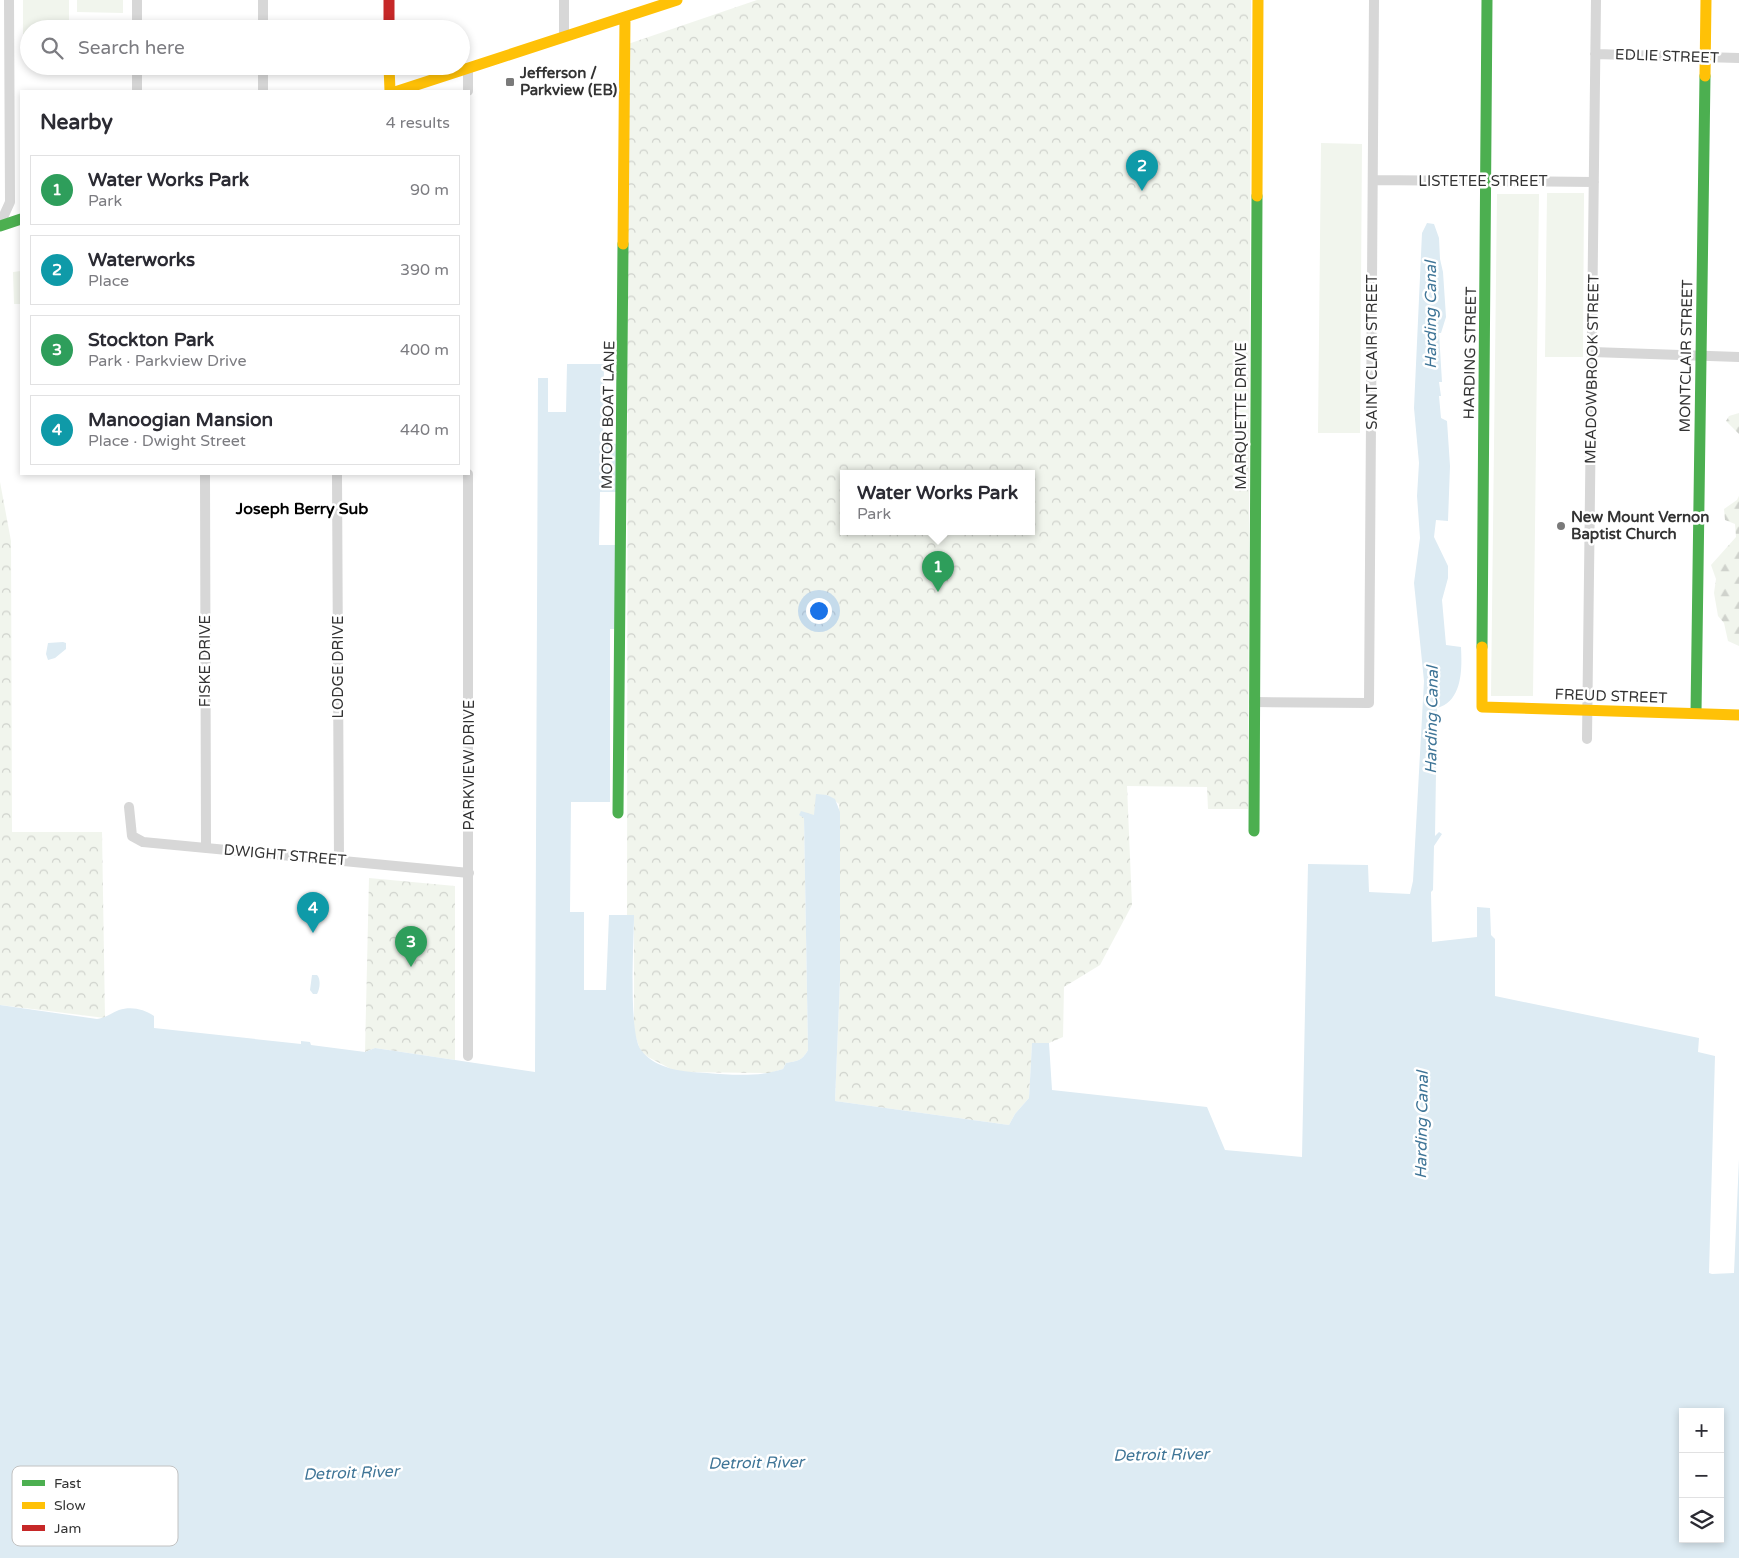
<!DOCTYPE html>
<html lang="en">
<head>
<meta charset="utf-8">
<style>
  :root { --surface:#fff; --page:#f7f7f7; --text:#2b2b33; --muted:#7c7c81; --line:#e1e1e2; --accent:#ea580c }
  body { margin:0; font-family:"Varela Round",sans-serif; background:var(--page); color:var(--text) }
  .controls { position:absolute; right:15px; bottom:15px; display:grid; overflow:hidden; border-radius:0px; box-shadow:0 2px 8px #0003 }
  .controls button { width:45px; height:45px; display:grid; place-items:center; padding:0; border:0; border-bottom:1px solid var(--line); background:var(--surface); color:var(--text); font:25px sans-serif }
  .you { position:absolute; left:818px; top:610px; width:18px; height:18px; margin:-12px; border:4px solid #fff; border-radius:50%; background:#1a73e8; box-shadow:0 0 0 8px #1a73e833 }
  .badge { display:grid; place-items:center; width:32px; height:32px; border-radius:50%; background:var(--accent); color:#fff; font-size:16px; font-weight:700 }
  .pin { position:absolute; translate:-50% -41px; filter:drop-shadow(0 1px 2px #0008) }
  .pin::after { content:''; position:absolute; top:26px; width:18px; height:15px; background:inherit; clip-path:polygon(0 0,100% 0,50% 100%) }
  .popup { position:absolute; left:840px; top:470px; width:195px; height:65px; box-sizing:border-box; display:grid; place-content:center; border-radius:0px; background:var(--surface); filter:drop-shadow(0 1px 4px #0005); font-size:16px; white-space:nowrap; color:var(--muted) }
  .popup b { font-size:19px; color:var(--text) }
  .popup::after { content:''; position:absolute; left:50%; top:100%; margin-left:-10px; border:10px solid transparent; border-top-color:var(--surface) }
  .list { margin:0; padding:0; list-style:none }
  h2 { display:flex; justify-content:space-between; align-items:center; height:65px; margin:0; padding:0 20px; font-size:21px }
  h2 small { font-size:16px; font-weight:400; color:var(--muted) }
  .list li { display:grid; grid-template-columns:32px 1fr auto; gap:15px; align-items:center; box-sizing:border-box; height:70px; margin:0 10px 10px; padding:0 10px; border:1px solid var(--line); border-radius:0px }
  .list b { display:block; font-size:19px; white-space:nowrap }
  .list p { margin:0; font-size:16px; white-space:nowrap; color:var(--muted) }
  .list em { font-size:16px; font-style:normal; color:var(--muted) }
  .icon { flex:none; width:28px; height:28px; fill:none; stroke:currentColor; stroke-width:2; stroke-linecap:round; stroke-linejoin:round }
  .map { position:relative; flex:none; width:1739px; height:1558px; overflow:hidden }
  .search { position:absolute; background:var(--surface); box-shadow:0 2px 8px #0003; left:20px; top:20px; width:450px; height:55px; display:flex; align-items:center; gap:12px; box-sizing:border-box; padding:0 18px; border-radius:28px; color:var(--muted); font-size:19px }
  .panel { position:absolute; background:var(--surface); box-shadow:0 2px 8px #0003; left:20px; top:90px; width:450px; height:385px; border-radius:0px }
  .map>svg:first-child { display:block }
  .grass { fill:#f1f5ed }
  .forest { fill:url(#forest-firs) }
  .park { fill:url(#park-crowns); fill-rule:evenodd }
  .water { fill:#ddebf3; fill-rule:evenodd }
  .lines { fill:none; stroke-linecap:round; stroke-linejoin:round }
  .street { stroke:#d7d7d7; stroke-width:10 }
  .fast { stroke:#4caf50; stroke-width:11 }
  .slow { stroke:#ffc107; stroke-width:11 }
  .jam { stroke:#c62828; stroke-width:11 }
  .poi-dot { fill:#7a7a7a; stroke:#fff; stroke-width:2 }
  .labels { text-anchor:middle; stroke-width:5; stroke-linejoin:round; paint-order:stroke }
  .street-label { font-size:15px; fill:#333; stroke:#fff }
  .poi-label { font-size:15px; font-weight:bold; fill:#333; stroke:#fff; text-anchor:start }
  .water-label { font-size:16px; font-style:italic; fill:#3f7597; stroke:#fff }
  .neighbourhood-label { font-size:16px; font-weight:bold; fill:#000; stroke:#fff }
  .key { fill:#fff; stroke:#c2c2c2; stroke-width:1 }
  .key-label { font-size:14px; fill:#333 }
</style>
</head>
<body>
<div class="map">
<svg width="1739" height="1558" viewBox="0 0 1739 1558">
  <defs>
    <pattern id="forest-firs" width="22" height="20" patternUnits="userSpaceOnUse" patternTransform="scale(1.25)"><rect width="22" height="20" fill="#f1f5ed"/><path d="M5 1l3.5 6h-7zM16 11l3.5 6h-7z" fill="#cfd2cc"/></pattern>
    <pattern id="park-crowns" width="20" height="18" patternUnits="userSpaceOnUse" patternTransform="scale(1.25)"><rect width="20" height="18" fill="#f1f5ed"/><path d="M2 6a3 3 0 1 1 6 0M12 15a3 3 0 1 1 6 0" fill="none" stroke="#cfd2cc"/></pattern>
  </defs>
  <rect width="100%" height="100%" fill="#fff"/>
  <path class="grass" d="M 23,0 L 69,0 L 69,29 L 29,29 L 29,34 L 23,34 Z
    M 77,0 L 123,0 L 123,13 L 77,12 Z
    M 1321,143 L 1362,144 L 1360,433 L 1318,433 Z
    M 1547,193 L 1584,193 L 1583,357 L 1545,357 Z
    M 1497,194 L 1539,194 L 1533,696 L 1491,696 Z
    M 21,271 L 21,304 L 14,304 L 13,272 Z"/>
  <path class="forest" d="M 1739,413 L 1739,434 L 1726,421 L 1729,416 Z
    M 1739,496 L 1739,646 L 1728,641 L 1724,623 L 1718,616 L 1714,593 L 1716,579 L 1711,565 L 1736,537 L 1735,524 L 1725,520 L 1724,509 L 1737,500 Z"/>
  <path class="park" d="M 757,0 L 1251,0 L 1248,809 L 1208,809 L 1207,787 L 1127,786 L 1132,905 L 1100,965 L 1064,987 L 1063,1037 L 1049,1043 L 1032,1043 L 1029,1098 L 1015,1114 L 1009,1125 L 835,1101 L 840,980 L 839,804 L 827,795 L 814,815 L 804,818 L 808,1050 C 802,1061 797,1061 786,1063 L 783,1069 L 770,1073 L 677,1072 L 648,1057 L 640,1050 L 634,1031 L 634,915 L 627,915 L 628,44 ZM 844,473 L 1032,473 L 1032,531 L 844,531 Z
    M 0,482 L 11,541 L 12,832 L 102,832 L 105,1018 L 0,1005 Z
    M 369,878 L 455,886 L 455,1060 L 375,1048 L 365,1052 Z"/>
  <path class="water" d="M 1427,223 L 1434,224 L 1439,238 L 1440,259 L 1443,272 L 1446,317 L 1441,333 L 1439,333 L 1442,382 L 1439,382 L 1441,396 L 1439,396 L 1441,418 L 1447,421 L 1450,466 L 1448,521 L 1436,520 L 1434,537 L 1448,566 L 1448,578 L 1442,600 L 1446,645 L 1461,647 C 1462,668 1463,701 1437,708 L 1435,836 L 1439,832 L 1442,834 L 1434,846 L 1433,890 L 1431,892 L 1432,942 L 1477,937 L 1477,907 L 1490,908 L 1491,935 L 1495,939 L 1495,996 L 1699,1038 L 1698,1052 L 1715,1056 L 1709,1273 L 1712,1274 L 1734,1273 L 1739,1159 L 1739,1558 L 0,1558 L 0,1005 L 97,1019 C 106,1018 111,1013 119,1010 C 131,1006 144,1009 154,1016 L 154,1028 L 301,1044 L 301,1041 L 310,1042 L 311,1045 L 365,1052 L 375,1048 L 535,1072 L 538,378 L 548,378 L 548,412 L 566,412 L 567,364 L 604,364 L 603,443 L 618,444 L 618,492 L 600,492 L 599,545 L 619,545 L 619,629 L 610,629 L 610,802 L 571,802 L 570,912 L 584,912 L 584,990 L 606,990 L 609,915 L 634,915 C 634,941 628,1033 641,1050 C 656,1070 685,1072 707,1073 C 732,1075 760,1077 783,1069 L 786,1063 C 797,1061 802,1061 808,1050 L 804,818 L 799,815 L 801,811 L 814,815 L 816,794 L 827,795 L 835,799 L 840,812 L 840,980 L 835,1101 L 1009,1125 L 1015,1114 L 1029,1098 L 1032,1043 L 1049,1043 L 1052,1090 L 1207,1107 L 1225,1150 L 1302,1157 L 1308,864 L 1368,865 L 1369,892 L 1410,894 L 1413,881 L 1424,681 L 1414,583 L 1420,538 L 1417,496 L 1419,463 L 1414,408 L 1422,233 ZM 1683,1412 L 1720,1412 L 1720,1539 L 1683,1539 Z
    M 63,642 L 66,643 L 66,649 L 55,658 L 48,660 L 46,654 L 48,643 Z
    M 312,975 L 317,975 C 321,979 320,989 317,994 L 313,994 L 310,990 Z"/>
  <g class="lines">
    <path class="street" d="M 137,0 L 137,29
      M 263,0 L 263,29
      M 564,0 L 564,36
      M 1595,54 L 1739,58
      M 137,66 L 137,91
      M 263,66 L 263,91
      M 468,91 L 468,68
      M 1373,180 L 1594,182
      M 0,224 L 10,202 L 9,0
      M 1592,352 L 1739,357
      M 205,474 L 206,848
      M 337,474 L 339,860
      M 1254,702 L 1369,703 L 1374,0
      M 1587,739 L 1596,0
      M 129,807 L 132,836 L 143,842 L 469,873
      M 468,1056 L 468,474"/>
    <path class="fast" d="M 0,226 L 21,219
      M 1482,647 L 1487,0
      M 1696,713 L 1705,76
      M 618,813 L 623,244
      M 1254,831 L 1257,196"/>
    <path class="slow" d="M 389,66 L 390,91
      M 1705,76 L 1706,0
      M 398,91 L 677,0
      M 1257,196 L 1258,0
      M 623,244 L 625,17
      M 1482,647 L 1482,707 L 1739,715"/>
    <path class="jam" d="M 389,0 L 389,29"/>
  </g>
  <g class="poi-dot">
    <rect x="505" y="77" width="10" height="10" rx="2.5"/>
    <circle cx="1561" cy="526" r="5"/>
  </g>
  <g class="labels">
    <g class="street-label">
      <text transform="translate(1667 56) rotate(2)" y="5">EDLIE STREET</text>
      <text x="1483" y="186">LISTETEE STREET</text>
      <text transform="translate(1372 352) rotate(-90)" y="5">SAINT CLAIR STREET</text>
      <text transform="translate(1470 353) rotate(-89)" y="5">HARDING STREET</text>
      <text transform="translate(1686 356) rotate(-89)" y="5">MONTCLAIR STREET</text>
      <text transform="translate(1592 369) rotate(-89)" y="5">MEADOWBROOK STREET</text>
      <text transform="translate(608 415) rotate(-89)" y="5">MOTOR BOAT LANE</text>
      <text transform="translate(1241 416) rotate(-90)" y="5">MARQUETTE DRIVE</text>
      <text transform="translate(205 661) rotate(-90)" y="5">FISKE DRIVE</text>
      <text transform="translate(338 667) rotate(-90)" y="5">LODGE DRIVE</text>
      <text transform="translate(1611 696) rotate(2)" y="5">FREUD STREET</text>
      <text transform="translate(469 765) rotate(-90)" y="5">PARKVIEW DRIVE</text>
      <text transform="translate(285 855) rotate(5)" y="5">DWIGHT STREET</text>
    </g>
    <g class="poi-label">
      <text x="520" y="78">Jefferson /<tspan x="520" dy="17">Parkview (EB)</tspan></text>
      <text x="1571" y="522">New Mount Vernon<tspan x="1571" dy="17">Baptist Church</tspan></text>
    </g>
    <g class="water-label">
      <text transform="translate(1430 315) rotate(-90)" y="6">Harding Canal</text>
      <text transform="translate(1431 720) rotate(-89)" y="6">Harding Canal</text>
      <text transform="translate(1421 1125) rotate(-89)" y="6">Harding Canal</text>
      <text transform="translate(1161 1454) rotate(-1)" y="6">Detroit River</text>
      <text transform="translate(756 1462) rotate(-1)" y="6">Detroit River</text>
      <text transform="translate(351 1472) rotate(-2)" y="6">Detroit River</text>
    </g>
    <g class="neighbourhood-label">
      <text x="302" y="514">Joseph Berry Sub</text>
    </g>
  </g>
  <rect x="12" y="1466" width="166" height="80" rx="8" class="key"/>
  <rect x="22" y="1480" width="23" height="6" fill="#4caf50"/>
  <rect x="22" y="1502" width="23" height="7" fill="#ffc107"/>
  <rect x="22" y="1525" width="23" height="6" fill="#c62828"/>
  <g class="key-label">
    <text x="54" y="1488">Fast</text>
    <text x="54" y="1510">Slow</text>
    <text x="54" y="1533">Jam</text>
  </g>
</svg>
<div class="controls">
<button>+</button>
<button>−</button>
<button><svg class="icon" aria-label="layers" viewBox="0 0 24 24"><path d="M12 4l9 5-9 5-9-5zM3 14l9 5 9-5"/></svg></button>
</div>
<div class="you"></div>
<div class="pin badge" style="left:938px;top:592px;background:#2e9e5b">1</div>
<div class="popup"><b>Water Works Park</b>Park</div>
<div class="pin badge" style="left:1142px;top:191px;background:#0f9aa8">2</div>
<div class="pin badge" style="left:411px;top:967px;background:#2e9e5b">3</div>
<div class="pin badge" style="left:313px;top:933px;background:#0f9aa8">4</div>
<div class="search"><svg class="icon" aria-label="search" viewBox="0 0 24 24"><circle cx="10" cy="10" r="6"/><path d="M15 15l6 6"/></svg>Search here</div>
<section class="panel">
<h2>Nearby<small>4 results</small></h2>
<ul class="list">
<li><span class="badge" style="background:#2e9e5b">1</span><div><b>Water Works Park</b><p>Park</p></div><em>90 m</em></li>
<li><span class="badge" style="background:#0f9aa8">2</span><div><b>Waterworks</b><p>Place</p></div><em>390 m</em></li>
<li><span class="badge" style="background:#2e9e5b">3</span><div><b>Stockton Park</b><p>Park · Parkview Drive</p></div><em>400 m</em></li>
<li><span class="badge" style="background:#0f9aa8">4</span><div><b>Manoogian Mansion</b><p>Place · Dwight Street</p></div><em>440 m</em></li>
</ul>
</section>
</div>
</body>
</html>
